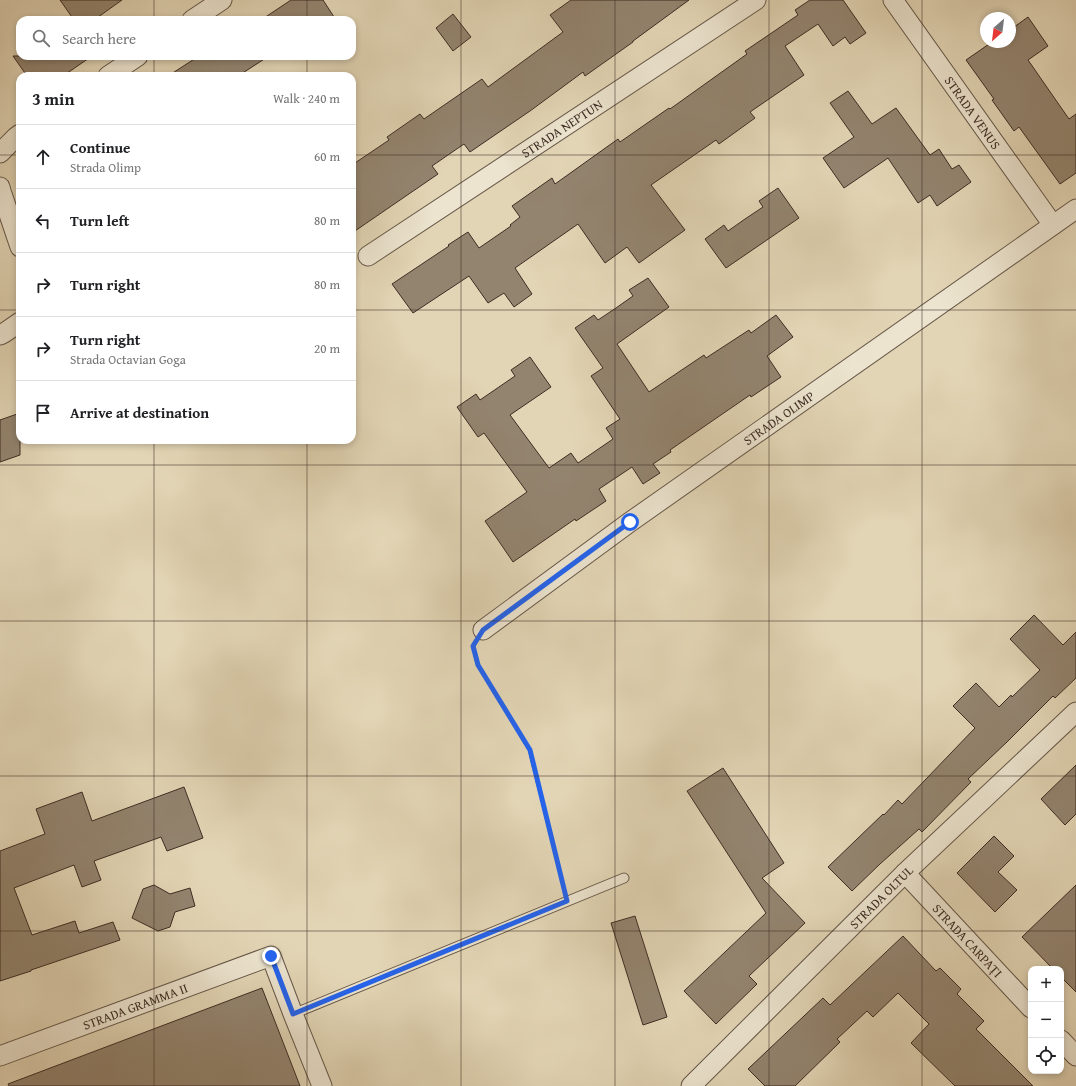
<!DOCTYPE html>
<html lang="en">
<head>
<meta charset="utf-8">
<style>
  :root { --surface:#fff; --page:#f6f6f6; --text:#202124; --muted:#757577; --line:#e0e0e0 }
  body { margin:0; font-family:"Gentium Book Plus",serif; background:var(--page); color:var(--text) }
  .controls { position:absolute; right:12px; bottom:12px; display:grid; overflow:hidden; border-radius:8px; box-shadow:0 2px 6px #0003 }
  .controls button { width:36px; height:36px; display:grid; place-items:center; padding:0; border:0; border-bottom:1px solid var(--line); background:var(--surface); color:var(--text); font:20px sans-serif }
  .compass { position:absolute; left:980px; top:12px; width:36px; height:36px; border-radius:50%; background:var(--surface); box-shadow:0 2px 6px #0003; rotate:208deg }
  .stop { position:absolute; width:12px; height:12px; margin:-9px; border:3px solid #2563eb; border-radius:50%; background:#fff }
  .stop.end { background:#2563eb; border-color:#fff; box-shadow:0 1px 4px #0008 }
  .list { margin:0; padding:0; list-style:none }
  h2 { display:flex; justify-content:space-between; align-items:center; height:52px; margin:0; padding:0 16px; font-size:17px }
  h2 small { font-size:13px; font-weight:400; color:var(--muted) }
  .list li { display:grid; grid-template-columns:26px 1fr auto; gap:12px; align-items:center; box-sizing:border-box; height:64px; padding:0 16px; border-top:1px solid var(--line) }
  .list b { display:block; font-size:15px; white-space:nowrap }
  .list p { margin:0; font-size:13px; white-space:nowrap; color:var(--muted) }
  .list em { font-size:13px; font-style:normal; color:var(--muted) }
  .icon { flex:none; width:22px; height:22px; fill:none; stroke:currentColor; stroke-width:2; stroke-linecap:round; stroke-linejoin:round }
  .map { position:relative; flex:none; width:1076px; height:1086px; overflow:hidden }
  .search { position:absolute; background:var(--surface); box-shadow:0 2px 6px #0003; left:16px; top:16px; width:340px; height:44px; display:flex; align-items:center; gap:10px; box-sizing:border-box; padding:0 14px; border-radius:12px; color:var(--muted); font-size:15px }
  .panel { position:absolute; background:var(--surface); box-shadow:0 2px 6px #0003; left:16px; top:72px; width:340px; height:372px; border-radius:12px }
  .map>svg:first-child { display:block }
  .building { fill:#93846f; stroke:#3d2d24 }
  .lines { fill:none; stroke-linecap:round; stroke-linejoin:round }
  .lane-casing { stroke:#665748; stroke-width:11 }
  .street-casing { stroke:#665748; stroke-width:21 }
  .path { stroke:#3d2d24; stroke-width:2.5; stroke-dasharray:3 2; stroke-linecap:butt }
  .lane { stroke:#ece4cf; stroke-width:9 }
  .street { stroke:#ece4cf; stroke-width:19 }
  .route { stroke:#2563eb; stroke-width:5 }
  .grid { fill:none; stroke:#3d2d24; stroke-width:1; stroke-opacity:0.55 }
  .labels { text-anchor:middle; stroke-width:4; stroke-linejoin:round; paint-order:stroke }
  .street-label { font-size:13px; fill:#3d2d24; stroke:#ece4cf }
</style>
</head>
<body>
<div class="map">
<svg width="1076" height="1086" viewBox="0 0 1076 1086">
  <rect width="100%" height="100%" fill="#e2d5b5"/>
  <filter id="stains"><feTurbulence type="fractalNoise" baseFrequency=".005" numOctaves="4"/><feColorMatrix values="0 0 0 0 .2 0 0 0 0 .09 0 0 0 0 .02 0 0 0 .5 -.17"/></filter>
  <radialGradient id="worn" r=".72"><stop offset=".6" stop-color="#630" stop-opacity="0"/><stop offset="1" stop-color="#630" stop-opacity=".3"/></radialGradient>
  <path class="building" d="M 60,0 L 122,0 L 94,20 L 74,20 Z
    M 291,0 L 323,0 L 336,20 L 261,20 Z
    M 571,0 L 689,0 L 633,41 L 633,42 L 585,76 L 583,72 L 530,111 L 470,152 L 464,144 L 432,166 L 438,174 L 352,233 L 352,165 L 389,140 L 387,137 L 420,114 L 424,119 L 482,79 L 488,87 L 563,32 L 550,15 Z
    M 810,0 L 843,0 L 866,33 L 850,44 L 845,37 L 833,46 L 818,24 L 785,46 L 804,75 L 750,112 L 755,118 L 719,144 L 716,140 L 651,185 L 685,230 L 639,263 L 627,247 L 605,263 L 578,224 L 515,268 L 532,294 L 514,307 L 504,293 L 488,303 L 469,276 L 413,313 L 392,284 L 449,246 L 448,245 L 468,232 L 479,248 L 511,226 L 510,225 L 520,217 L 512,206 L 552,178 L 555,184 L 618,139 L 620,142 L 669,108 L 670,109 L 747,54 L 745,51 L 798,15 L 795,10 Z
    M 453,14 L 471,37 L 453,51 L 436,28 Z
    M 1028,17 L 1048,46 L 1028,60 L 1069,119 L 1076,114 L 1076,173 L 1060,184 L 1019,127 L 1014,131 L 992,100 L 994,99 L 966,60 L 992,42 L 1010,42 L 1010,30 Z
    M 13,56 L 92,56 L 63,76 L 27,76 Z
    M 199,56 L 269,56 L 238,76 L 168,76 Z
    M 848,91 L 872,124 L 896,108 L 930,155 L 939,149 L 952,169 L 959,165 L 971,182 L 937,206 L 930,195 L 918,203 L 888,158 L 844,188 L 823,158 L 854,137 L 830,103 Z
    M 778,188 L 799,218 L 726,268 L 705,239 L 724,225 L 728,231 L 745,219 L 763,207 L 759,201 Z
    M 648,278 L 669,307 L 617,344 L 649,392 L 704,355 L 706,358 L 749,330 L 751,333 L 776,315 L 793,337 L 767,356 L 781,377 L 751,397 L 750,395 L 670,450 L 671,452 L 653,464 L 660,473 L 643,484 L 632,467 L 599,489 L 606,501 L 576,521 L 575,519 L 513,562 L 485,521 L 527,492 L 484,433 L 478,437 L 457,407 L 476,394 L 480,400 L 515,376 L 511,370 L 530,357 L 551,387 L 510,415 L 549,468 L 571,453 L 578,463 L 613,439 L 606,428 L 620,419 L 591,376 L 603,368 L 575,328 L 594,315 L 598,320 L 616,308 L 633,296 L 629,290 Z
    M 20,413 L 20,455 L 0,462 L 0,420 Z
    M 1034,615 L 1063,645 L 1076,632 L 1076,678 L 1055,698 L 1053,696 L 1008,741 L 968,779 L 971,782 L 922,832 L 919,829 L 880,864 L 852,891 L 828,867 L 883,814 L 884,815 L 898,800 L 902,804 L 975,728 L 953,706 L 976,683 L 999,707 L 1011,695 L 1012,697 L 1040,670 L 1010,639 Z
    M 1076,765 L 1076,814 L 1065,825 L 1041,799 Z
    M 723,768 L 784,863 L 762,878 L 805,923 L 749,976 L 757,984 L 716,1024 L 684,991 L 766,913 L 687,791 Z
    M 184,787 L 203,838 L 167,851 L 161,837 L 94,861 L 101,880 L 82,887 L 74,865 L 14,888 L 32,935 L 75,921 L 79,933 L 113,922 L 120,940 L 31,970 L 31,971 L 0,981 L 0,851 L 45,834 L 36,809 L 82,792 L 92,821 Z
    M 994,836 L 1014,856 L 998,872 L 1017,890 L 995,912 L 957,873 Z
    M 154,885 L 170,894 L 190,888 L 195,906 L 175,912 L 170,927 L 158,931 L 132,918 L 143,889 Z
    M 1076,885 L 1076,992 L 1061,977 L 1061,969 L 1053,969 L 1022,937 Z
    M 635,916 L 667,1017 L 643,1025 L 611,923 Z
    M 903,936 L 936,971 L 940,968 L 961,989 L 957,994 L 984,1021 L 976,1029 L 1033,1086 L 955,1086 L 911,1043 L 929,1024 L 898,993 L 873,1017 L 867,1011 L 837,1039 L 840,1042 L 795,1086 L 765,1086 L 748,1069 L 823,998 L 830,1005 Z
    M 262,988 L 300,1086 L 9,1086 L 8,1084 Z"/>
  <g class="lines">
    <g class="lane-casing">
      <path id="lane" d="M 293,1014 L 624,878"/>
    </g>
    <g class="street-casing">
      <g id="street">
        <path id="s1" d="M 893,0 L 1053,225"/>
        <path d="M 192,20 L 222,0"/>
        <path d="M 108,76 L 138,56"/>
        <path d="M 0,153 L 16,137 L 20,134"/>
        <path d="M 0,187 L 1,191 L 20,247"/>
        <path id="s2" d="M 368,256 L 756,0"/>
        <path d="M 0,335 L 4,333 L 20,322"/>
        <path id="s3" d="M 483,630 L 630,522 L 1076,209"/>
        <path id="s4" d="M 905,873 L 1031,1008"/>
        <path d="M 1061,1040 L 1076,1056"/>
        <path id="s5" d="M 0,1056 L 271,956 L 293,1014 L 322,1086"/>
        <path id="s6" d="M 691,1086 L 905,873 L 1076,712"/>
      </g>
    </g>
    <path class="path" d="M 474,650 L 478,665 L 529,750 L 563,886"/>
    <use href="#lane" class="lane"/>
    <use href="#street" class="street"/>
  </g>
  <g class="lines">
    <path class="route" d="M 271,956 L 293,1014 L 567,901 L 530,750 L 478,665 L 473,646 L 483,630 L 630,522"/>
  </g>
  <path class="grid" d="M 154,0 L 154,20M 307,0 L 307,20M 461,0 L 461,1086M 615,0 L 615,1086M 769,0 L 769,1086M 922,0 L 922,1086M 154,56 L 154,76M 307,56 L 307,76M 0,155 L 20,155M 352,155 L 1076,155M 0,310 L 20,310M 352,310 L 1076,310M 154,440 L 154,1086M 307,440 L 307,1086M 0,465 L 1076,465M 0,621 L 1076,621M 0,776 L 1076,776M 0,931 L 1076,931"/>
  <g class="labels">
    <g class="street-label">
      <text dy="5" stroke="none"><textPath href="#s1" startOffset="138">STRADA VENUS</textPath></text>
      <text dy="5" stroke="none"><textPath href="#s2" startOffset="232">STRADA NEPTUN</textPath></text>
      <text dy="5" stroke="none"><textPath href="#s3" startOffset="364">STRADA OLIMP</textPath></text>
      <text dy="5" stroke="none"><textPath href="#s6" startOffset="268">STRADA OLTUL</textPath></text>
      <text dy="5" stroke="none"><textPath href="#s4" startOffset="92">STRADA CARPAȚI</textPath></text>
      <text dy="5" stroke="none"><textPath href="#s5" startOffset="144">STRADA GRAMMA II</textPath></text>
    </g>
  </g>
  <rect width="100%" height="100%" filter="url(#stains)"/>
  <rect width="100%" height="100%" fill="url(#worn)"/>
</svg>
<div class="controls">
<button>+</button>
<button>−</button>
<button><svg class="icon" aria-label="locate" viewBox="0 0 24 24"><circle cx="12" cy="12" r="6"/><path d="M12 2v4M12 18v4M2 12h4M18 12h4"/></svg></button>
</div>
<svg class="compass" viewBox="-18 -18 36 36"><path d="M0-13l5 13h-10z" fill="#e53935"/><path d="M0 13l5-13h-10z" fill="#757577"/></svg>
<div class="stop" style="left:630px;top:522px"></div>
<div class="stop end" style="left:271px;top:956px"></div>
<div class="search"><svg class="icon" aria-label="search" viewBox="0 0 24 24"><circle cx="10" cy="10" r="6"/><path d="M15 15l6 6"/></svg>Search here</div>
<section class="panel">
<h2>3 min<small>Walk · 240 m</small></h2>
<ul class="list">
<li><svg class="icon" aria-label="ahead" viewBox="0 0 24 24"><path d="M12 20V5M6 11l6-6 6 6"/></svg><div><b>Continue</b><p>Strada Olimp</p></div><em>60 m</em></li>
<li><svg class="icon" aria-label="left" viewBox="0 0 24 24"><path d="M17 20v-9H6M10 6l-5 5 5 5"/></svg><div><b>Turn left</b></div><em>80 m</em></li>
<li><svg class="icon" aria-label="right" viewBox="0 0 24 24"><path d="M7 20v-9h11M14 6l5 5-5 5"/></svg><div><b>Turn right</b></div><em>80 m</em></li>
<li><svg class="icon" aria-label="right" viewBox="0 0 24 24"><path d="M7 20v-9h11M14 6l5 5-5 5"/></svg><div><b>Turn right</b><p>Strada Octavian Goga</p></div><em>20 m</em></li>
<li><svg class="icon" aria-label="arrive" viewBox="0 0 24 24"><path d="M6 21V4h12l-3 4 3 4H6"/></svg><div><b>Arrive at destination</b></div></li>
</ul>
</section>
</div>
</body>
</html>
